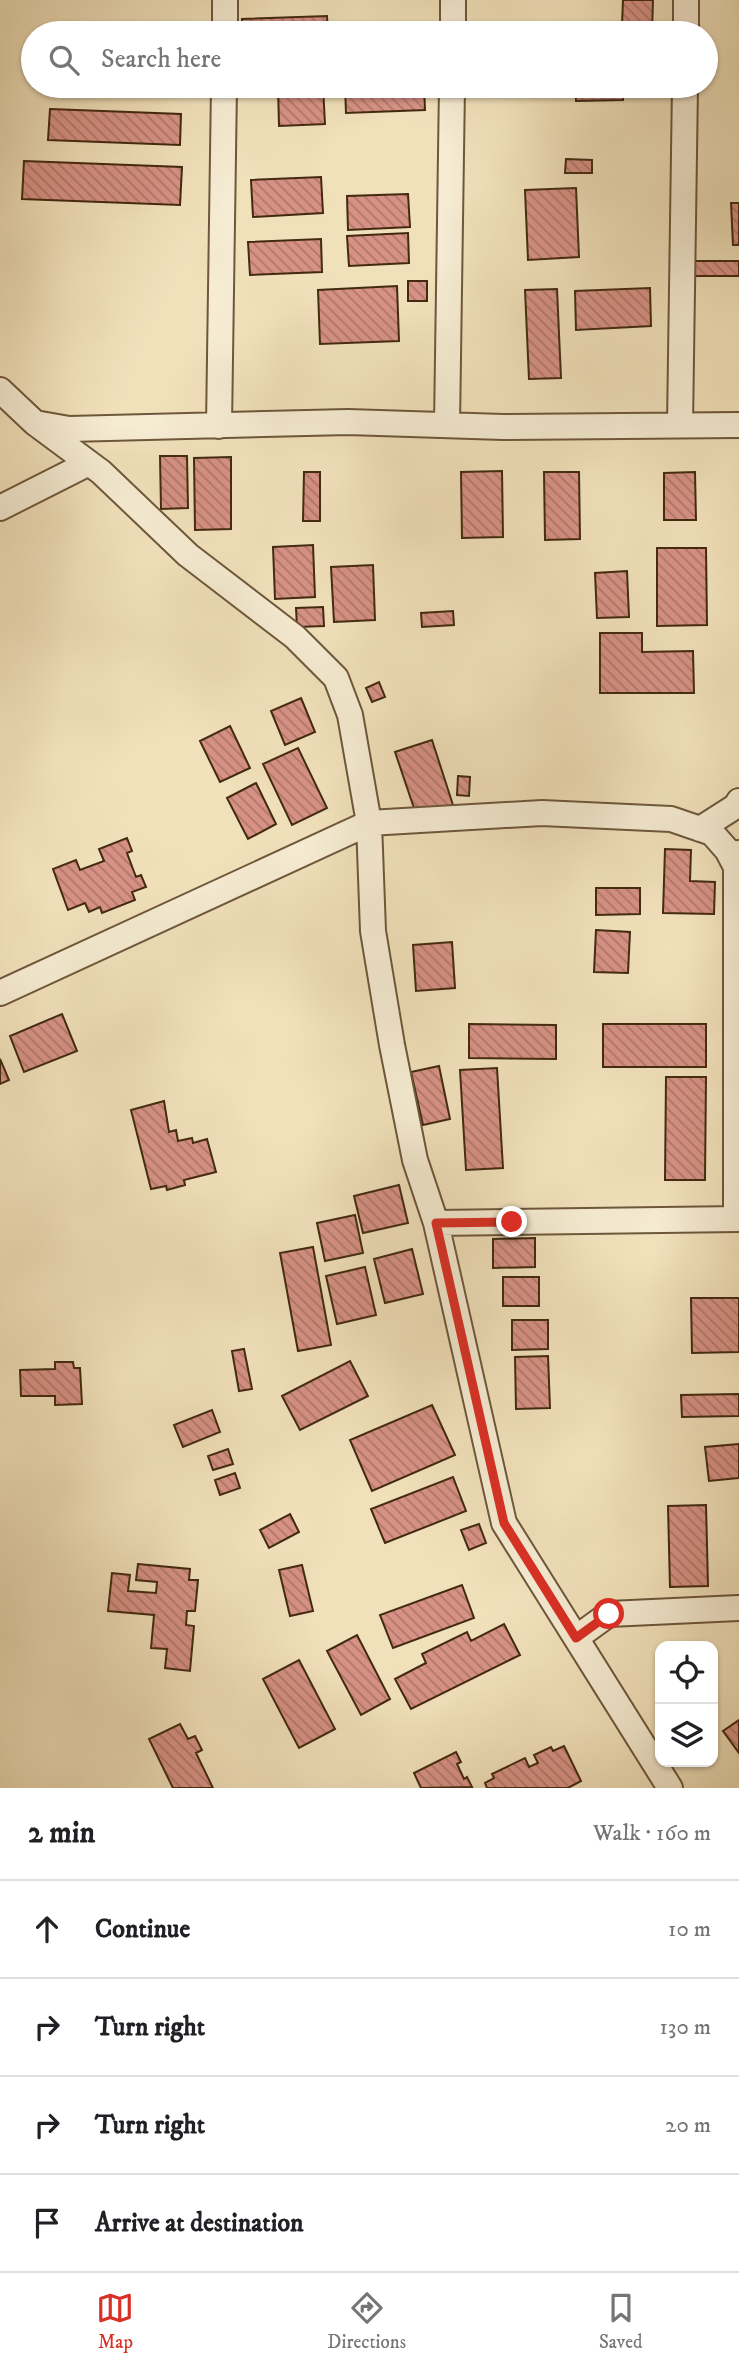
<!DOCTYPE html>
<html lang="en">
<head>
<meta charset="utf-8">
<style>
  :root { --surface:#fff; --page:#f6f6f6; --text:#202124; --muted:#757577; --line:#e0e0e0; --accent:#d93025 }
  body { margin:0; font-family:"IM FELL DW Pica",serif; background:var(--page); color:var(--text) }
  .controls { position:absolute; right:21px; bottom:21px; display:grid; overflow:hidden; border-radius:14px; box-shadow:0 2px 5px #0004 }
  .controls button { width:63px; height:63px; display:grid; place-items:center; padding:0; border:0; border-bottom:2px solid var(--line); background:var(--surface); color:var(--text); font:35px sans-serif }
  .stop { position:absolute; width:21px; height:21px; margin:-16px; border:5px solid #d93025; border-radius:50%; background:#fff }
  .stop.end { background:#d93025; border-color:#fff; box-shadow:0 2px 7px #0008 }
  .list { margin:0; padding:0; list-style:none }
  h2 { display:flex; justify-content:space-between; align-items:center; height:91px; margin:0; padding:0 28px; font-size:30px }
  h2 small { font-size:23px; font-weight:400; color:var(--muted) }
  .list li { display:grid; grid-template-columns:46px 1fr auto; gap:21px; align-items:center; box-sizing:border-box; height:98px; padding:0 28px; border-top:2px solid var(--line) }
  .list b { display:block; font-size:26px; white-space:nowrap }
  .list em { font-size:23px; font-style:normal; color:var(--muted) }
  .icon { flex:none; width:38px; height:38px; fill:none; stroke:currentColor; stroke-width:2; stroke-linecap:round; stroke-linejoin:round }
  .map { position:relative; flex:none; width:739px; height:1788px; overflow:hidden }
  .search { position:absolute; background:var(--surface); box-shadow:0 2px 5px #0004; left:21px; right:21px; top:21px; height:77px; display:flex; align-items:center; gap:18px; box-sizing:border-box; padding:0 24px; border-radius:38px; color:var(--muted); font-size:26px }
  .sheet { height:483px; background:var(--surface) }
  nav { display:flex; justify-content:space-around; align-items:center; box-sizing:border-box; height:98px; border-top:2px solid var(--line); background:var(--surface); font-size:19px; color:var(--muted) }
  nav a { display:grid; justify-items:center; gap:4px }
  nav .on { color:var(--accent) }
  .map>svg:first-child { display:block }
  .building { fill:url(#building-back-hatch); stroke:#422910; stroke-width:2 }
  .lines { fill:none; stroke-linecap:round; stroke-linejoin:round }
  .minor-casing { stroke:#6e573b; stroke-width:28 }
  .minor { stroke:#f6ecd3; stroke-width:24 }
  .route { stroke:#d93025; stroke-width:9 }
</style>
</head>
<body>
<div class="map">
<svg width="739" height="1788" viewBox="0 0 739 1788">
  <defs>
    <pattern id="building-back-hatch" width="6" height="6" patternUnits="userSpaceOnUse" patternTransform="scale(1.75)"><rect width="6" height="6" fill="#d79285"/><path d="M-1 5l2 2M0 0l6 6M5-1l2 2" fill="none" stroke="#b0776b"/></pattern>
  </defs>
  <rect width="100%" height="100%" fill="#f1e1bb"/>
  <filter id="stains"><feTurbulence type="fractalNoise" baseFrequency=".00286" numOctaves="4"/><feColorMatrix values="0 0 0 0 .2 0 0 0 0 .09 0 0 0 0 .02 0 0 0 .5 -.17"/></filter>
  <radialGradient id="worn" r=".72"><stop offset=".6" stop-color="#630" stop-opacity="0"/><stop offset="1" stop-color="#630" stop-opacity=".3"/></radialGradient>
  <path class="building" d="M 623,0 L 653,0 L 652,33 L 566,33 L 567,22 L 622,25 Z
    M 327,16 L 328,33 L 243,33 L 242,19 Z
    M 278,86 L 323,86 L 325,124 L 279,126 Z
    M 345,86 L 424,86 L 425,110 L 346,113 Z
    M 576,86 L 623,86 L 623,100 L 576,101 Z
    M 50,109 L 181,114 L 180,145 L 48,140 Z
    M 566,159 L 592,160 L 592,173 L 565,173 Z
    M 24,161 L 182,167 L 180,205 L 22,199 Z
    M 321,177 L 323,213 L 253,217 L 251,180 Z
    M 576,188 L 579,257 L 528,260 L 525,190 Z
    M 408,194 L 410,227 L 348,230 L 347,196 Z
    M 731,203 L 739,203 L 739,245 L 733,245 Z
    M 408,233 L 409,263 L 349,266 L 347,236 Z
    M 321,239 L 322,272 L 250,275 L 248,242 Z
    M 689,261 L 739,261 L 739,276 L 689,276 Z
    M 408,281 L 427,281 L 427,301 L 408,301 Z
    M 397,286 L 399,341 L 320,344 L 318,290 Z
    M 650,288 L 651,326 L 576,330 L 575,291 Z
    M 557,289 L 561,378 L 529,379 L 525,290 Z
    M 160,456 L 187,456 L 188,508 L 161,509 Z
    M 231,457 L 231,529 L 195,530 L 194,458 Z
    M 502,471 L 503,537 L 462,538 L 461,472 Z
    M 304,472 L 320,472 L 320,521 L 303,521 Z
    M 544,472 L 579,472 L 580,539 L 545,540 Z
    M 695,472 L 696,520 L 664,520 L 664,473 Z
    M 313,545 L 315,597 L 275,599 L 273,547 Z
    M 657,548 L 706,548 L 707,625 L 657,626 Z
    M 373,565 L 375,620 L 334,622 L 331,567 Z
    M 627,571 L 629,617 L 597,618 L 595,573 Z
    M 323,607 L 324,626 L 297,627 L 296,608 Z
    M 453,611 L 454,625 L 422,627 L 421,613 Z
    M 600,633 L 642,633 L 642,652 L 693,651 L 694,693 L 600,693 Z
    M 379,682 L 385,697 L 372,702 L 366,688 Z
    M 301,698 L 315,732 L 285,745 L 271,711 Z
    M 230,726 L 250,768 L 220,782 L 200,741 Z
    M 432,740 L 453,805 L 417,817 L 395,752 Z
    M 298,748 L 327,808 L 292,825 L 263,764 Z
    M 458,776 L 470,777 L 469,796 L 457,795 Z
    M 256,783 L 276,824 L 248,839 L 227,798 Z
    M 127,838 L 132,851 L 127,853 L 136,877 L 141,875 L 146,887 L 132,892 L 135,900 L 102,913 L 100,907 L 89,912 L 85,903 L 68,910 L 53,869 L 76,860 L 80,870 L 104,861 L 99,849 Z
    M 665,849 L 691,850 L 690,881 L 715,882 L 714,914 L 663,913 Z
    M 596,888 L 640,888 L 640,914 L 596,915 Z
    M 596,930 L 630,932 L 628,973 L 594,972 Z
    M 452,942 L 455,988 L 416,991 L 413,945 Z
    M 62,1014 L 77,1051 L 24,1072 L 10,1036 Z
    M 469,1024 L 556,1025 L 556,1059 L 469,1058 Z
    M 603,1024 L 706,1024 L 706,1067 L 603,1067 Z
    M 0,1059 L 9,1080 L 0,1084 Z
    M 439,1066 L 450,1119 L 423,1125 L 411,1072 Z
    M 497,1068 L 503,1168 L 466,1170 L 460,1070 Z
    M 666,1077 L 706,1077 L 705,1180 L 665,1180 Z
    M 164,1101 L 169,1132 L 176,1130 L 178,1141 L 192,1138 L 193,1143 L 207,1139 L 216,1172 L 184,1180 L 185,1185 L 167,1190 L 166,1186 L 151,1189 L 131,1110 Z
    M 399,1185 L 408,1223 L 363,1233 L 354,1196 Z
    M 355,1215 L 363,1253 L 325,1261 L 317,1223 Z
    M 535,1238 L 535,1267 L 493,1268 L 493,1239 Z
    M 313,1247 L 331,1345 L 298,1351 L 280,1253 Z
    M 412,1249 L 423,1294 L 385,1303 L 374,1259 Z
    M 365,1267 L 376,1315 L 337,1324 L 326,1276 Z
    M 503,1277 L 539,1277 L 539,1306 L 503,1306 Z
    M 691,1298 L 739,1298 L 739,1352 L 692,1353 Z
    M 512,1320 L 548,1320 L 548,1349 L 512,1350 Z
    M 244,1349 L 252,1389 L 239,1391 L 232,1351 Z
    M 548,1356 L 550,1408 L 516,1409 L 515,1357 Z
    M 350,1361 L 368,1396 L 300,1430 L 282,1396 Z
    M 55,1362 L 73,1362 L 74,1368 L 80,1368 L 82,1404 L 55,1405 L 55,1396 L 21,1396 L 20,1370 L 55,1369 Z
    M 739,1394 L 739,1416 L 682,1417 L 681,1395 Z
    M 432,1405 L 455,1455 L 372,1491 L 350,1440 Z
    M 212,1410 L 220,1432 L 183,1447 L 174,1425 Z
    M 739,1444 L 739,1478 L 709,1481 L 705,1447 Z
    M 228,1449 L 233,1464 L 213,1470 L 208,1456 Z
    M 235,1473 L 240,1488 L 220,1495 L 215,1480 Z
    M 453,1477 L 466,1511 L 385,1543 L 371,1509 Z
    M 706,1505 L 708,1586 L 670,1587 L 668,1506 Z
    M 290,1514 L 299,1532 L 269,1548 L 260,1530 Z
    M 479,1524 L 486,1543 L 469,1550 L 461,1530 Z
    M 138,1564 L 190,1569 L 189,1580 L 198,1580 L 195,1611 L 187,1611 L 186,1625 L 194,1626 L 190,1671 L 165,1668 L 167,1649 L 151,1648 L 154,1615 L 108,1611 L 112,1573 L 130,1575 L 128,1591 L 156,1593 L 157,1582 L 136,1580 Z
    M 302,1565 L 313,1611 L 290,1616 L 279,1570 Z
    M 462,1585 L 474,1618 L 393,1648 L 380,1615 Z
    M 504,1624 L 520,1655 L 411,1709 L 395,1679 L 426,1663 L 422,1654 L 467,1632 L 471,1641 Z
    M 357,1635 L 390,1699 L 361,1715 L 327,1651 Z
    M 299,1660 L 335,1729 L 299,1748 L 263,1679 Z
    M 739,1720 L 739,1753 L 723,1731 Z
    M 180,1724 L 188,1739 L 195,1736 L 202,1750 L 196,1753 L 213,1788 L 173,1788 L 149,1739 Z
    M 564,1746 L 581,1781 L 568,1788 L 487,1788 L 485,1783 L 494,1778 L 492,1774 L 525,1758 L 529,1767 L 538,1763 L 534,1755 L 551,1747 L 553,1751 Z
    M 456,1752 L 461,1762 L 457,1764 L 464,1779 L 467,1777 L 472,1787 L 421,1788 L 414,1773 Z"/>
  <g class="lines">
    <g class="minor-casing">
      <path id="minor" d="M 225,33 L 225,0
        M 453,33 L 453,0
        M 686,33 L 686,0
        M 0,390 L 35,423 L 69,429 L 348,422 L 503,427 L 739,425
        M 35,423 L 101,472 L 188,555 L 295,637 L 336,678 L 350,715 L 369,823 L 373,931 L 392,1045 L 415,1160 L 436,1223 L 504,1523 L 670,1788
        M 447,425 L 452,86
        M 680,425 L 685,86
        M 219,426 L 224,86
        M 0,508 L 89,463
        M 700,829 L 736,806 L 739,801
        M 0,993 L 369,823 L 542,813 L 671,819 L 712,833 L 727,850 L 736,867
        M 736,1219 L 736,867 L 738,853
        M 436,1223 L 739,1219
        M 576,1638 L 609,1614 L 739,1608"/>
    </g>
    <use href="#minor" class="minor"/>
  </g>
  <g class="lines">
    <path class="route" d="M 512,1222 L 436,1223 L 504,1523 L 576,1638 L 609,1614"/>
  </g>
  <rect width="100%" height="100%" filter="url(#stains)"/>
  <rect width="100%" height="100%" fill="url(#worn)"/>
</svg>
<div class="controls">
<button><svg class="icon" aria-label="locate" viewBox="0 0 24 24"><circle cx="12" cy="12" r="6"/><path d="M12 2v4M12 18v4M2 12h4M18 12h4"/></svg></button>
<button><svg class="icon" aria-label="layers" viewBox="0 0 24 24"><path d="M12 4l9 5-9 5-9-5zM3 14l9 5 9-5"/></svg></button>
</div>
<div class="stop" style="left:609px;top:1614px"></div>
<div class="stop end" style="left:512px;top:1222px"></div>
<div class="search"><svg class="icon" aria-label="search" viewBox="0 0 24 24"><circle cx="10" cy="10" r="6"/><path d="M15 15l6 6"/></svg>Search here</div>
</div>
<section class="sheet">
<h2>2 min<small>Walk · 160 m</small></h2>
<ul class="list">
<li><svg class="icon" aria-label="ahead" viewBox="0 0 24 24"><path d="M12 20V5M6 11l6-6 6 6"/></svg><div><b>Continue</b></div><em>10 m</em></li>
<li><svg class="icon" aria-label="right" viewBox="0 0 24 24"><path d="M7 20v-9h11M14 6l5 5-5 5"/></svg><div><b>Turn right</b></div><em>130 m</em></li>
<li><svg class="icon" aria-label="right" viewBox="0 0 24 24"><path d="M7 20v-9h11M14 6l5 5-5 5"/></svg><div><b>Turn right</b></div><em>20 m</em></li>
<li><svg class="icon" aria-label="arrive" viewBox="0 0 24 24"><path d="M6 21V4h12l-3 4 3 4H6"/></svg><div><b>Arrive at destination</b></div></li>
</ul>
</section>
<nav>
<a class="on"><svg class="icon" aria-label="map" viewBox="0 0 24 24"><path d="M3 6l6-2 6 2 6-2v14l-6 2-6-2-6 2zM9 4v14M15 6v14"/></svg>Map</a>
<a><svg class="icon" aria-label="directions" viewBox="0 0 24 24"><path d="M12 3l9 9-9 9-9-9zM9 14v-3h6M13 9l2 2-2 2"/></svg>Directions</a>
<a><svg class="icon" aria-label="saved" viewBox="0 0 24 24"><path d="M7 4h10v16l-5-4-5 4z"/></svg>Saved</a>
</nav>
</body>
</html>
